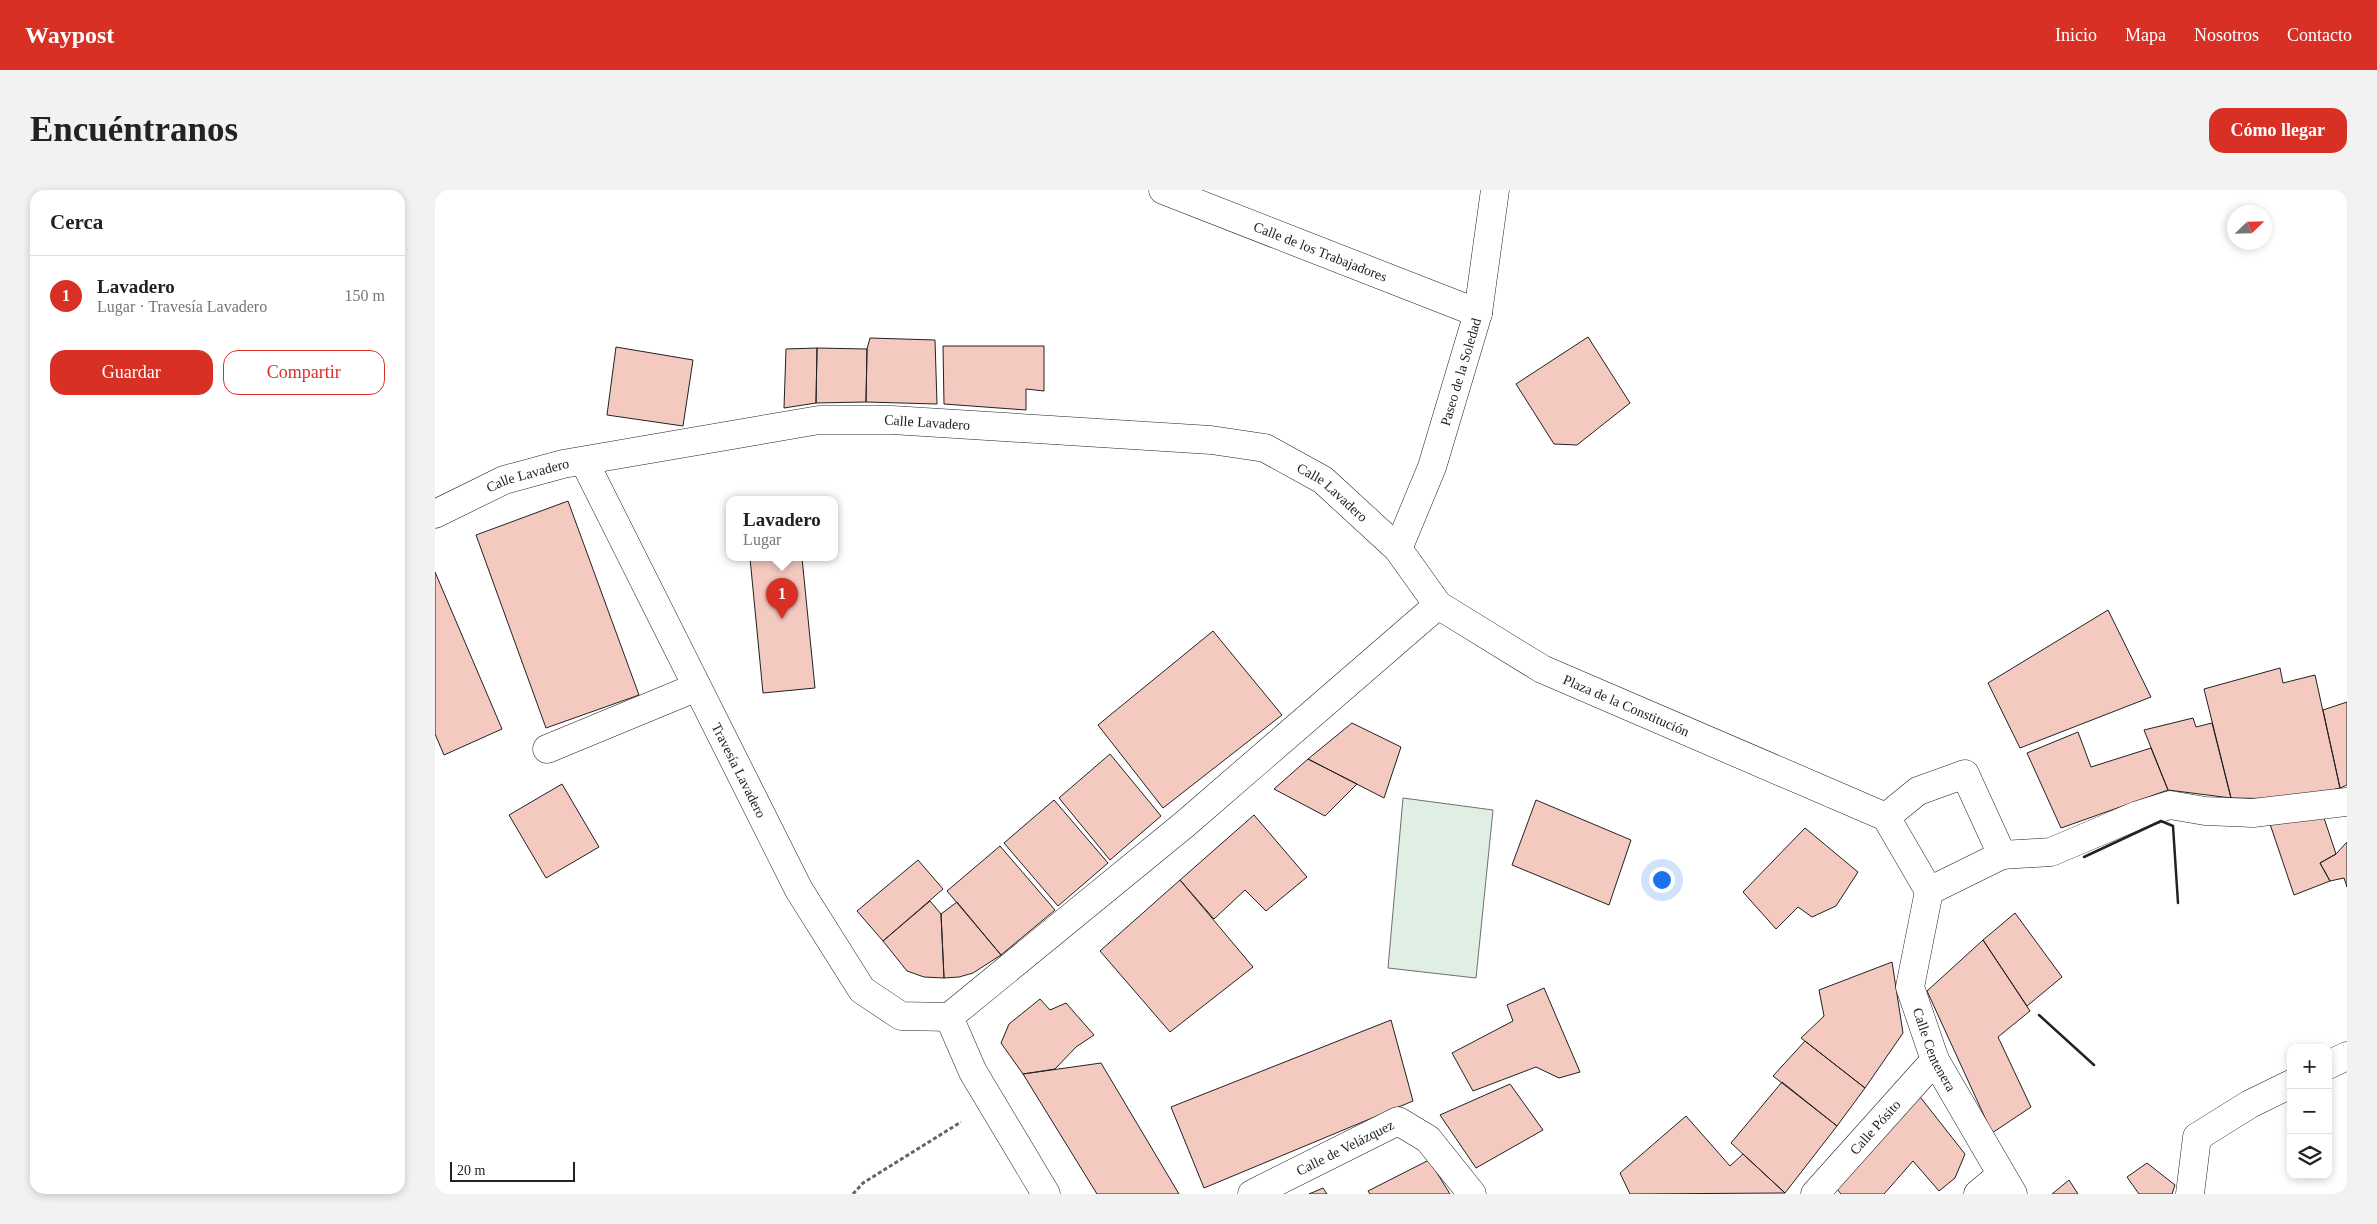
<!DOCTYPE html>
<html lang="es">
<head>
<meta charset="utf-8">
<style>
  :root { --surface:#fff; --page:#f2f2f2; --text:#222; --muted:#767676; --line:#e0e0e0; --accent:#d93025 }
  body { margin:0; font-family:Georgia,serif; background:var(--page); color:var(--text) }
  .controls { position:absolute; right:15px; bottom:15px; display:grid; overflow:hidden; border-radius:10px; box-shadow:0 2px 8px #0003 }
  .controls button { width:45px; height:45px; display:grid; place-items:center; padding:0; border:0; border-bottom:1px solid var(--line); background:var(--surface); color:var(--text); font:25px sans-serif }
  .compass { position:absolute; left:1792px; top:15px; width:45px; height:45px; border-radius:50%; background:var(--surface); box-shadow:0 2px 8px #0003; rotate:67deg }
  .scale { position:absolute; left:15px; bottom:12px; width:125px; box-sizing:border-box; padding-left:5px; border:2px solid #222; border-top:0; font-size:14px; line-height:18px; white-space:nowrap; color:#222; -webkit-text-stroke:4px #fff; paint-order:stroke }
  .you { position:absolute; left:1226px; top:689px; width:18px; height:18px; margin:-12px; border:4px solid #fff; border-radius:50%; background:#1a73e8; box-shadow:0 0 0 8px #1a73e833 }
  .badge { display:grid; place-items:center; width:32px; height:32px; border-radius:50%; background:var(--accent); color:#fff; font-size:16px; font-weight:700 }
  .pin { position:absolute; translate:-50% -41px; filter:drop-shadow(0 1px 2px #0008) }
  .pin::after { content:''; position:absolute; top:26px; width:18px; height:15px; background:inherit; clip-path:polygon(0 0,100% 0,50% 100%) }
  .popup { position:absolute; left:291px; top:306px; width:112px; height:65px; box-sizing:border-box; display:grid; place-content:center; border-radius:10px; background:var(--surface); filter:drop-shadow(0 1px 4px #0005); font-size:16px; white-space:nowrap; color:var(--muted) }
  .popup b { font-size:19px; color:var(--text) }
  .popup::after { content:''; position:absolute; left:50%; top:100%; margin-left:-10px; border:10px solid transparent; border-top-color:var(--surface) }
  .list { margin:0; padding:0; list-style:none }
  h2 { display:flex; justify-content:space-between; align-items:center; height:65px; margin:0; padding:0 20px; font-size:21px }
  h2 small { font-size:16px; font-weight:400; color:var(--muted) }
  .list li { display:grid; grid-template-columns:32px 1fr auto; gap:15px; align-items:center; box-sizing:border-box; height:80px; padding:0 20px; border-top:1px solid var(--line) }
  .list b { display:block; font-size:19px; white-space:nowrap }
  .list p { margin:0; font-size:16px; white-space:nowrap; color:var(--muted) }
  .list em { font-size:16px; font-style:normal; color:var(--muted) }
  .actions { display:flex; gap:10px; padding:15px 20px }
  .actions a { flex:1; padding:11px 0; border:1px solid var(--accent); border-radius:15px; text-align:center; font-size:18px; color:var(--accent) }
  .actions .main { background:var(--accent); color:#fff }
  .icon { flex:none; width:28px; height:28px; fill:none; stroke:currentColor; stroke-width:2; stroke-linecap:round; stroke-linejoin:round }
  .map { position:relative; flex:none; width:1912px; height:1004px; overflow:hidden; border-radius:15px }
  header { display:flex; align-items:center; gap:30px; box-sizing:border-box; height:70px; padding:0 25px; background:var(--accent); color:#fff }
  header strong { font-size:24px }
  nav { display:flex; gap:28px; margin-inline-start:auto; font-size:18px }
  .intro { display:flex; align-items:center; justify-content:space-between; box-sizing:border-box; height:120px; padding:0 30px }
  h1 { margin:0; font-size:35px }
  .button { padding:12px 22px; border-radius:15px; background:var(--accent); color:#fff; font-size:18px; font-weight:700 }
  main { display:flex; gap:30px; padding:0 30px }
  aside { flex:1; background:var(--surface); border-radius:15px; box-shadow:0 2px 8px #0003 }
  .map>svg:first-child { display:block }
  .green { fill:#e0efe3; stroke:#6f6f6f }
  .building { fill:#f3c9c0; stroke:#222 }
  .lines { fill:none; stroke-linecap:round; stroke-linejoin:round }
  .minor-casing { stroke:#222; stroke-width:29 }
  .path { stroke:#646464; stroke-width:3; stroke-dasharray:4 2.5; stroke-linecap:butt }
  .minor { stroke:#fff; stroke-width:28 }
  .wall { stroke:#222; stroke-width:2.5 }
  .labels { text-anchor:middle; stroke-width:4; stroke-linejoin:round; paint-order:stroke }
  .street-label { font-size:14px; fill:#222; stroke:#fff }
</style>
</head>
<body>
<header>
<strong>Waypost</strong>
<nav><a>Inicio</a><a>Mapa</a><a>Nosotros</a><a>Contacto</a></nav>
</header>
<div class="intro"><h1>Encuéntranos</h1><a class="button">Cómo llegar</a></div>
<main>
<aside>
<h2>Cerca<small></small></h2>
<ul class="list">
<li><span class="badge">1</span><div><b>Lavadero</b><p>Lugar · Travesía Lavadero</p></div><em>150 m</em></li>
</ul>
<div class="actions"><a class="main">Guardar</a><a>Compartir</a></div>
</aside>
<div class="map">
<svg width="1912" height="1004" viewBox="0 0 1912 1004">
  <rect width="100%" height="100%" fill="#fff"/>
  <path class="green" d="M 968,608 L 1058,620 L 1041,788 L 953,778 Z"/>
  <path class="building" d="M 1153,147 L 1195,213 L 1142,255 L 1119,254 L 1081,194 Z
    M 435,148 L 500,150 L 502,214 L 431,212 L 432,159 Z
    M 508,156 L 609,156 L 609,201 L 591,199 L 591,220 L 509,214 Z
    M 181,157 L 258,170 L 248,236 L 172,225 Z
    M 382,158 L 381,213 L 349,218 L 351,159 Z
    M 382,158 L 432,159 L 431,212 L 381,213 Z
    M 133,311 L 204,505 L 111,538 L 41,345 Z
    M 315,368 L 367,368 L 380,498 L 328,503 Z
    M 0,382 L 67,539 L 9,565 L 0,544 Z
    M 1673,420 L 1716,507 L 1585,558 L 1553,493 Z
    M 778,441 L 847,525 L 728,618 L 663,535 Z
    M 1845,478 L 1848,493 L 1880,485 L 1905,598 L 1861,609 L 1796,608 L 1769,499 Z
    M 1912,512 L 1912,595 L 1905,598 L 1888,520 Z
    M 1758,528 L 1761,537 L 1777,533 L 1796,608 L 1733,600 L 1709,540 Z
    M 917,533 L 966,557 L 949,608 L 873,569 Z
    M 1643,542 L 1656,577 L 1716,558 L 1733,600 L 1626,638 L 1592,563 Z
    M 675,564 L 726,626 L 675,670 L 624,608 Z
    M 873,569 L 922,594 L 890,626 L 839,599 Z
    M 127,594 L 164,657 L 111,688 L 74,625 Z
    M 619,610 L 673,673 L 623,716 L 569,653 Z
    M 1101,610 L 1196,650 L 1174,715 L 1077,675 Z
    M 819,625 L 872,687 L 831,721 L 810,700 L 779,729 L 745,690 Z
    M 1889,628 L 1901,664 L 1885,673 L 1895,691 L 1859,705 L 1835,634 Z
    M 1370,638 L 1423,682 L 1401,716 L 1377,727 L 1363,717 L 1341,739 L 1308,702 Z
    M 1912,652 L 1912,697 L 1909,688 L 1895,691 L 1885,673 L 1901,664 Z
    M 565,656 L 620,720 L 566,765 L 512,701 Z
    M 483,670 L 508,699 L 448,751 L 422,721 Z
    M 745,690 L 818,777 L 735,842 L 665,761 Z
    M 495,711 L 506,724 L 509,788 L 489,787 L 472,781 L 448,751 Z
    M 522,712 L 566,765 L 538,783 L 524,787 L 509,788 L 506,724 Z
    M 1580,723 L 1627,787 L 1592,816 L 1548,750 Z
    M 1548,750 L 1595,821 L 1563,847 L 1596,917 L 1557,943 L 1492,801 Z
    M 1457,772 L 1468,843 L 1430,898 L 1366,848 L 1389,826 L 1384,800 Z
    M 1109,798 L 1145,882 L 1124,888 L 1101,877 L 1038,901 L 1017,863 L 1078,831 L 1072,815 Z
    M 605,809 L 615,820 L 631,813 L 659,845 L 641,857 L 620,879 L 588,884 L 566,853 L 574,834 Z
    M 956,830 L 978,911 L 769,998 L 736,917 Z
    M 1370,851 L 1430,898 L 1402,936 L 1338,886 Z
    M 666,873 L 744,1004 L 662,1004 L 588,884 Z
    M 1347,892 L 1402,936 L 1350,1003 L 1296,953 Z
    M 1075,894 L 1108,940 L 1041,978 L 1005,925 Z
    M 1482,903 L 1530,964 L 1520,988 L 1504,1001 L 1478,971 L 1449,1004 L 1406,1004 L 1398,994 Z
    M 1251,926 L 1295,976 L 1308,964 L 1350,1003 L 1195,1004 L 1185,983 Z
    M 994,970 L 1015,1004 L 935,1004 L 933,1001 Z
    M 1712,973 L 1740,995 L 1737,1004 L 1704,1004 L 1692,987 Z
    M 1634,990 L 1643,1004 L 1617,1004 Z
    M 888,998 L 892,1004 L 874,1004 Z"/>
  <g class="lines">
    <g class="minor-casing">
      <g id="minor">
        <path id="s1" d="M 728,0 L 1043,123"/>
        <path id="s2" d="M 149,271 L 364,700 L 427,800 L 466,826 L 514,827"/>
        <path id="s3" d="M 0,324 L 69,290 L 128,274 L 384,230 L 457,230 L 776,250 L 830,258 L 888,290 L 963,359 L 1003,415 L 1107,479 L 1451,627"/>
        <path id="s4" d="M 963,359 L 997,277 L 1043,123 L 1060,0"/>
        <path d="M 112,559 L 262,497"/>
        <path d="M 1530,584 L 1567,665 L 1494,701 L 1451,627 L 1483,601 Z"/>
        <path d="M 1567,665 L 1616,662 L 1703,625 L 1735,615 L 1770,621 L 1818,623 L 1912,612"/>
        <path id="s5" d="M 1494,701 L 1475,797 L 1500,870 L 1578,1004"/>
        <path d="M 514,827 L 750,634 L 1003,415"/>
        <path d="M 514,827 L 538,882 L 611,1004"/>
        <path d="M 1893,875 L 1912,866"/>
        <path id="s6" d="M 817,1004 L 963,931 L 993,949 L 1037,1004"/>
        <path id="s7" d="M 1380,1004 L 1500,870"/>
        <path d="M 1543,1004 L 1566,985"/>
        <path d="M 1755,1004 L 1762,947 L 1815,914 L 1856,894"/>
      </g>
    </g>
    <path class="path" d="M 418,1004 L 428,993 L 526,932"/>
    <use href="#minor" class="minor"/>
    <path class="wall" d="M 1649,667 L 1726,631 L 1738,636 L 1743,713
      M 1604,825 L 1659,875"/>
  </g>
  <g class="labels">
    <g class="street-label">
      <text dy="5" stroke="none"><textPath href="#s1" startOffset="169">Calle de los Trabajadores</textPath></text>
      <text dy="5" stroke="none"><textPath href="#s4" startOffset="188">Paseo de la Soledad</textPath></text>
      <text dy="5" stroke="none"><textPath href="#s3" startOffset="506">Calle Lavadero</textPath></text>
      <text dy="5" stroke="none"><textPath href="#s3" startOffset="101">Calle Lavadero</textPath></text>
      <text dy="5" stroke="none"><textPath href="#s3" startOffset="926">Calle Lavadero</textPath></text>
      <text dy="5" stroke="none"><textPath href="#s3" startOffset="1296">Plaza de la Constitución</textPath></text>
      <text dy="5" stroke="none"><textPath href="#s2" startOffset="346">Travesía Lavadero</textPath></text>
      <text dy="5" stroke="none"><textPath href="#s5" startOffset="165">Calle Centenera</textPath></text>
      <text dy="5" stroke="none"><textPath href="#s7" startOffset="90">Calle Pósito</textPath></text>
      <text dy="5" stroke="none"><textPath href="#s6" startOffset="104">Calle de Velázquez</textPath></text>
    </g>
  </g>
</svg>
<div class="controls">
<button>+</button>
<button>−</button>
<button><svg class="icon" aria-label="layers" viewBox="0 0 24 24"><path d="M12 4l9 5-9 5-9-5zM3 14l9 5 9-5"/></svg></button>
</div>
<svg class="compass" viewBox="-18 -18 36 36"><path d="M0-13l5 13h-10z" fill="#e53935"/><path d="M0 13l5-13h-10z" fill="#767676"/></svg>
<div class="scale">20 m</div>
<div class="you"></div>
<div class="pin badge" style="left:347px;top:429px">1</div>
<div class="popup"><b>Lavadero</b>Lugar</div>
</div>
</main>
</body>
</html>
